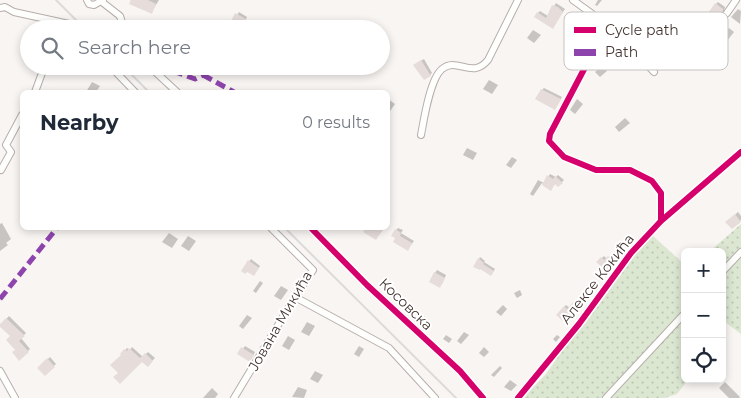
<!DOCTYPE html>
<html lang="en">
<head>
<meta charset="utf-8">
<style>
  :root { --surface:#fff; --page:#f2f2f3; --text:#1f2937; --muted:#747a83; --line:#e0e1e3 }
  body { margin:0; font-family:Montserrat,sans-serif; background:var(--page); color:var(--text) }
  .controls { position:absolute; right:15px; bottom:15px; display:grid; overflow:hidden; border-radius:8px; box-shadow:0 2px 8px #0003 }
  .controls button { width:45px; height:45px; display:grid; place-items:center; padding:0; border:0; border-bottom:1px solid var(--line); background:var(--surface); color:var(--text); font:25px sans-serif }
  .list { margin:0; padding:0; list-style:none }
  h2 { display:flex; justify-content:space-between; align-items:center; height:65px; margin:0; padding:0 20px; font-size:21px }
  h2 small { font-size:16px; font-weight:400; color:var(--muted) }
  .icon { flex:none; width:28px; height:28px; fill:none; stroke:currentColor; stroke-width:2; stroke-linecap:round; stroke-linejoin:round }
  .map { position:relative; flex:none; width:741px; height:398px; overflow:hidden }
  .search { position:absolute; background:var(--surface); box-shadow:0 2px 8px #0003; left:20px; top:20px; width:370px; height:55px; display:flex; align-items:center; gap:12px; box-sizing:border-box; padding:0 18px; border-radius:28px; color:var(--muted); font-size:19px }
  .panel { position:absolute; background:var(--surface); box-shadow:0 2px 8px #0003; left:20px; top:90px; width:370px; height:140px; border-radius:8px }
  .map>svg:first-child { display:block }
  .grass { fill:url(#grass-dots) }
  .shadow { fill:#0003 }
  .building { fill:#e6ddda }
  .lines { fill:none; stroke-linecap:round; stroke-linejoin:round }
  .minor-casing { stroke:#b7afac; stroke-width:8 }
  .minor { stroke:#fefefd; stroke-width:6 }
  .rail { stroke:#dcdbda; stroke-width:2 }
  .quiet { stroke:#8e44ad; stroke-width:5; stroke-dasharray:10 5; stroke-linecap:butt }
  .cycleway-casing { stroke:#fff; stroke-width:9 }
  .cycleway { stroke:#d6006c; stroke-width:6 }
  .labels { text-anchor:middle; stroke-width:4; stroke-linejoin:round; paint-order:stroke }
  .street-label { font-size:14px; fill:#443530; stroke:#fff }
  .key { fill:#fff; stroke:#c7c2c1; stroke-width:1 }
  .key-label { font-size:14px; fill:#443530 }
</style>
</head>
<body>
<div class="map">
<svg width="741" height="398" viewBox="0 0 741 398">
  <defs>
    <pattern id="grass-dots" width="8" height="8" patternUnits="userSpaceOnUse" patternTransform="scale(1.25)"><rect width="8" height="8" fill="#dce7d2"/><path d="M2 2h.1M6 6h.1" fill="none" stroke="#bec7b5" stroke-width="1.8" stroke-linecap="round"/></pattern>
  </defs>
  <rect width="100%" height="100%" fill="#f9f5f3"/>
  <path class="grass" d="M 741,224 L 741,334 L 722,320 L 722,252 L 709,252 Z
    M 652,235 L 685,265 L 685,379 L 689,379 L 677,394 L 665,398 L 523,398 L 546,374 L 605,290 Z"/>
  <path class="shadow" d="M 130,0 L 159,0 L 151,13 Z
    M 598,0 L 602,0 L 597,6 L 595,5 Z
    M 718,2 L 725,7 L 724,12 L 714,28 L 716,4 Z
    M 556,3 L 565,9 L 553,27 L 538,13 L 540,11 L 548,16 Z
    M 738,9 L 741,11 L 740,24 L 731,17 Z
    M 239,12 L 247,17 L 245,21 L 243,23 L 239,20 L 234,29 L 228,29 Z
    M 729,28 L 734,32 L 727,41 L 722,37 Z
    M 533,30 L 541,35 L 534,43 L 527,38 Z
    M 424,59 L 432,73 L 430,75 L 417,63 Z
    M 602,66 L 607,71 L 600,77 L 595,72 Z
    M 489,80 L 498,85 L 492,94 L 483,89 Z
    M 92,82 L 100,86 L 96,92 L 86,92 Z
    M 544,88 L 562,97 L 555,109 L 542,90 Z
    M 388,99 L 395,104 L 388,114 Z
    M 577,99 L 583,104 L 575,114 L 570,110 Z
    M 625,118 L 630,123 L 619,132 L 615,127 Z
    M 467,148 L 477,153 L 473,160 L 463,155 Z
    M 512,157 L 517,160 L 511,168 L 506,165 Z
    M 550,174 L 556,177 L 558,175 L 564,180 L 558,186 L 556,183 L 550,189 L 542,183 L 533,196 L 530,194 L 538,180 L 544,183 Z
    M 738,212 L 741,216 L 741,220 L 732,228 L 729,220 Z
    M 2,223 L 11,239 L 6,243 L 8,245 L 0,251 L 0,224 Z
    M 367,228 L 384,228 L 376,239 L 365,232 Z
    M 398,228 L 403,230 L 401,233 L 414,241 L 408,249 L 396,230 Z
    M 169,233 L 178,239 L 172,248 L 162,242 Z
    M 188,236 L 196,241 L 189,251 L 181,246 Z
    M 611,255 L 616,260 L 608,270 L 598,262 L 604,256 L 607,259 Z
    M 480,257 L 485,261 L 484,262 L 495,269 L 491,275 L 479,259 Z
    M 251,259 L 260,266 L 255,273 L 242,271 Z
    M 437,270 L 446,275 L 442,284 L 435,273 Z
    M 260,281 L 263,283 L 256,293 L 253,291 Z
    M 281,286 L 288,290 L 281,300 L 274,296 Z
    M 520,290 L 522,295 L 517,298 L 514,293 Z
    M 578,299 L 583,304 L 579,309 L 576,307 L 558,314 L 566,305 L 570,308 Z
    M 503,305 L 507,309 L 501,316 L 496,312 Z
    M 247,315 L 252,318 L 243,329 L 239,326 Z
    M 9,316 L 26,333 L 21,338 L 30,349 L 19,359 L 12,336 L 0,326 Z
    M 307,322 L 315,326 L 309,336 L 301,332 Z
    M 464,332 L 469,335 L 461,344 L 457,341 Z
    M 446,335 L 452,339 L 449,343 L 443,339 Z
    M 557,335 L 560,337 L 556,342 L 553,339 Z
    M 288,336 L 295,340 L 289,350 L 282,346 Z
    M 245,346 L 255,352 L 252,358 L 239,354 Z
    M 359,346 L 364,349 L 359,357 L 354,354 Z
    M 132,347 L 143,357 L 148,352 L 155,358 L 148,365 L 142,360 L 119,373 L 122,354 L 127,348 L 130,350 Z
    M 484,347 L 489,352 L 484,357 L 479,353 Z
    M 50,357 L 56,364 L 45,374 L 39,368 Z
    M 500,366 L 502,368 L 494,377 L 491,375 Z
    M 315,371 L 323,375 L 318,383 L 310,379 Z
    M 510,380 L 517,385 L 511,391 L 504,387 Z
    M 725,382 L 740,397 L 739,398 L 729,398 L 719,388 Z
    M 298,387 L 307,390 L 304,398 L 292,397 Z
    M 212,388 L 218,394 L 215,398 L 203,398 Z"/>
  <path class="building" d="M 131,0 L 148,0 L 156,4 L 152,14 L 129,4 Z
    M 715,3 L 723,9 L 722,15 L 712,31 L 705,27 L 712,16 L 708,13 Z
    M 552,5 L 558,7 L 563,12 L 553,29 L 534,17 L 537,12 L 546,18 Z
    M 235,13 L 246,19 L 243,24 L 238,22 L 234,29 L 227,29 Z
    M 421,60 L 431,76 L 424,80 L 413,65 Z
    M 541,89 L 561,99 L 555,110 L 535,99 Z
    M 547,175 L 553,179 L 555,176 L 563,183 L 558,187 L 555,184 L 551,191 L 542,185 Z
    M 735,214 L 741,222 L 732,229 L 725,222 Z
    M 366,228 L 378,228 L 382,230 L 376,240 L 363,232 Z
    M 395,229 L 401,233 L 400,236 L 412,243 L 408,251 L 393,242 L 395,238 L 391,236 Z
    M 608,256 L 615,263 L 608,272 L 596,262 L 601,257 L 604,260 Z
    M 478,258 L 484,263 L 483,264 L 494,271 L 491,276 L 480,269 L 480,270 L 473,267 Z
    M 248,260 L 259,268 L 254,276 L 247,272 L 245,274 L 241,271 Z
    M 434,272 L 445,278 L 440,288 L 429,282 Z
    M 575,300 L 582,306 L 579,310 L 576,308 L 564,322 L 556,315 L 564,306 L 567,309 Z
    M 6,318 L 25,336 L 19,341 L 29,352 L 19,361 L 12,352 L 15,350 L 6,340 L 10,336 L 0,327 L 0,324 Z
    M 241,347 L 254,355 L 250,362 L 237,354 Z
    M 129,348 L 140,358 L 145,353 L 153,361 L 148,367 L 142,362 L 120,384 L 113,377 L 118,373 L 110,365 L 121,355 L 120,354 L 124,349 L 127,351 Z
    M 47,358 L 55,367 L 45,376 L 37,368 Z"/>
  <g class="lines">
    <g class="minor-casing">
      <path id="minor" d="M 87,0 L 89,4 L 94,5 L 103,0
        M 573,0 L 613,29 L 654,72
        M 102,2 L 120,16 L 124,29
        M 0,8 L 5,7 L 14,12 L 69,24 L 74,29
        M 727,13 L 736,0
        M 595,16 L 601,29 L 601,37 L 550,134 L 549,141 L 564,157 L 596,170 L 630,170 L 652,181 L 661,193 L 661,221
        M 110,66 L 135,92
        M 149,66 L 177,92
        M 35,92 L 42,73 L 41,66
        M 421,135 C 424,119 430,79 442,69 C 457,56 472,80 488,60 L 518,0
        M 1,170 L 11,152 L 6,145 L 22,115
        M 311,228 L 367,285 L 460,371 L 483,398
        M 722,272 L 741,252
        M 295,297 L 389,348 L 435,398
        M 0,371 L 15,398
        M 234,398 L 295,297 L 313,270 L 271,228
        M 518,398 L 579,324 L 631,253 L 661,221 L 741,152
        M 606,398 L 685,313"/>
    </g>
    <use href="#minor" class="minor"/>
    <path class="rail" d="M 56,0 L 85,29
      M 123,66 L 149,92
      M 285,228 L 456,398"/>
    <path class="quiet" d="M 123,25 L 126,29
      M 159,66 L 195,79 L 203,75 L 207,66
      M 203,75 L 234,92
      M 0,299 L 57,228"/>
    <g class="cycleway-casing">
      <path id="cycleway" d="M 595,16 L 601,29 L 601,37 L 550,134 L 549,141 L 564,157 L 596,170 L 630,170 L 652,181 L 661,193 L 661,221
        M 311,228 L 367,285 L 460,371 L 483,398
        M 518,398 L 579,324 L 631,253 L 661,221 L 741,152"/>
    </g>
    <use href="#cycleway" class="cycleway"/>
  </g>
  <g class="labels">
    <g class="street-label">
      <text transform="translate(597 279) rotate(-52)" y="5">Алексе Кокића</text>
      <text transform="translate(406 304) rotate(44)" y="5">Косовска</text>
      <text transform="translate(280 321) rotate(-60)" y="5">Јована Микића</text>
    </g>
  </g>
  <rect x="564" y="12" width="164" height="58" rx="8" class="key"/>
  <rect x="574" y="27" width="22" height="6" fill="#d6006c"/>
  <rect x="574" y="49" width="22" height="7" fill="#8e44ad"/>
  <g class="key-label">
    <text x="605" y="35">Cycle path</text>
    <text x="605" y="57">Path</text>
  </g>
</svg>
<div class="controls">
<button>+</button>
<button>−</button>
<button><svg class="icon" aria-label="locate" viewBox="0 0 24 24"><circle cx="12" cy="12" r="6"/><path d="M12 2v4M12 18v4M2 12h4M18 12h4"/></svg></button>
</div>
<div class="search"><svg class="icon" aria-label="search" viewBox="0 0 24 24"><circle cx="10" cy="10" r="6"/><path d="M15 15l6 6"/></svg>Search here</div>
<section class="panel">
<h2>Nearby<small>0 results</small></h2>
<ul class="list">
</ul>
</section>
</div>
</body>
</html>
